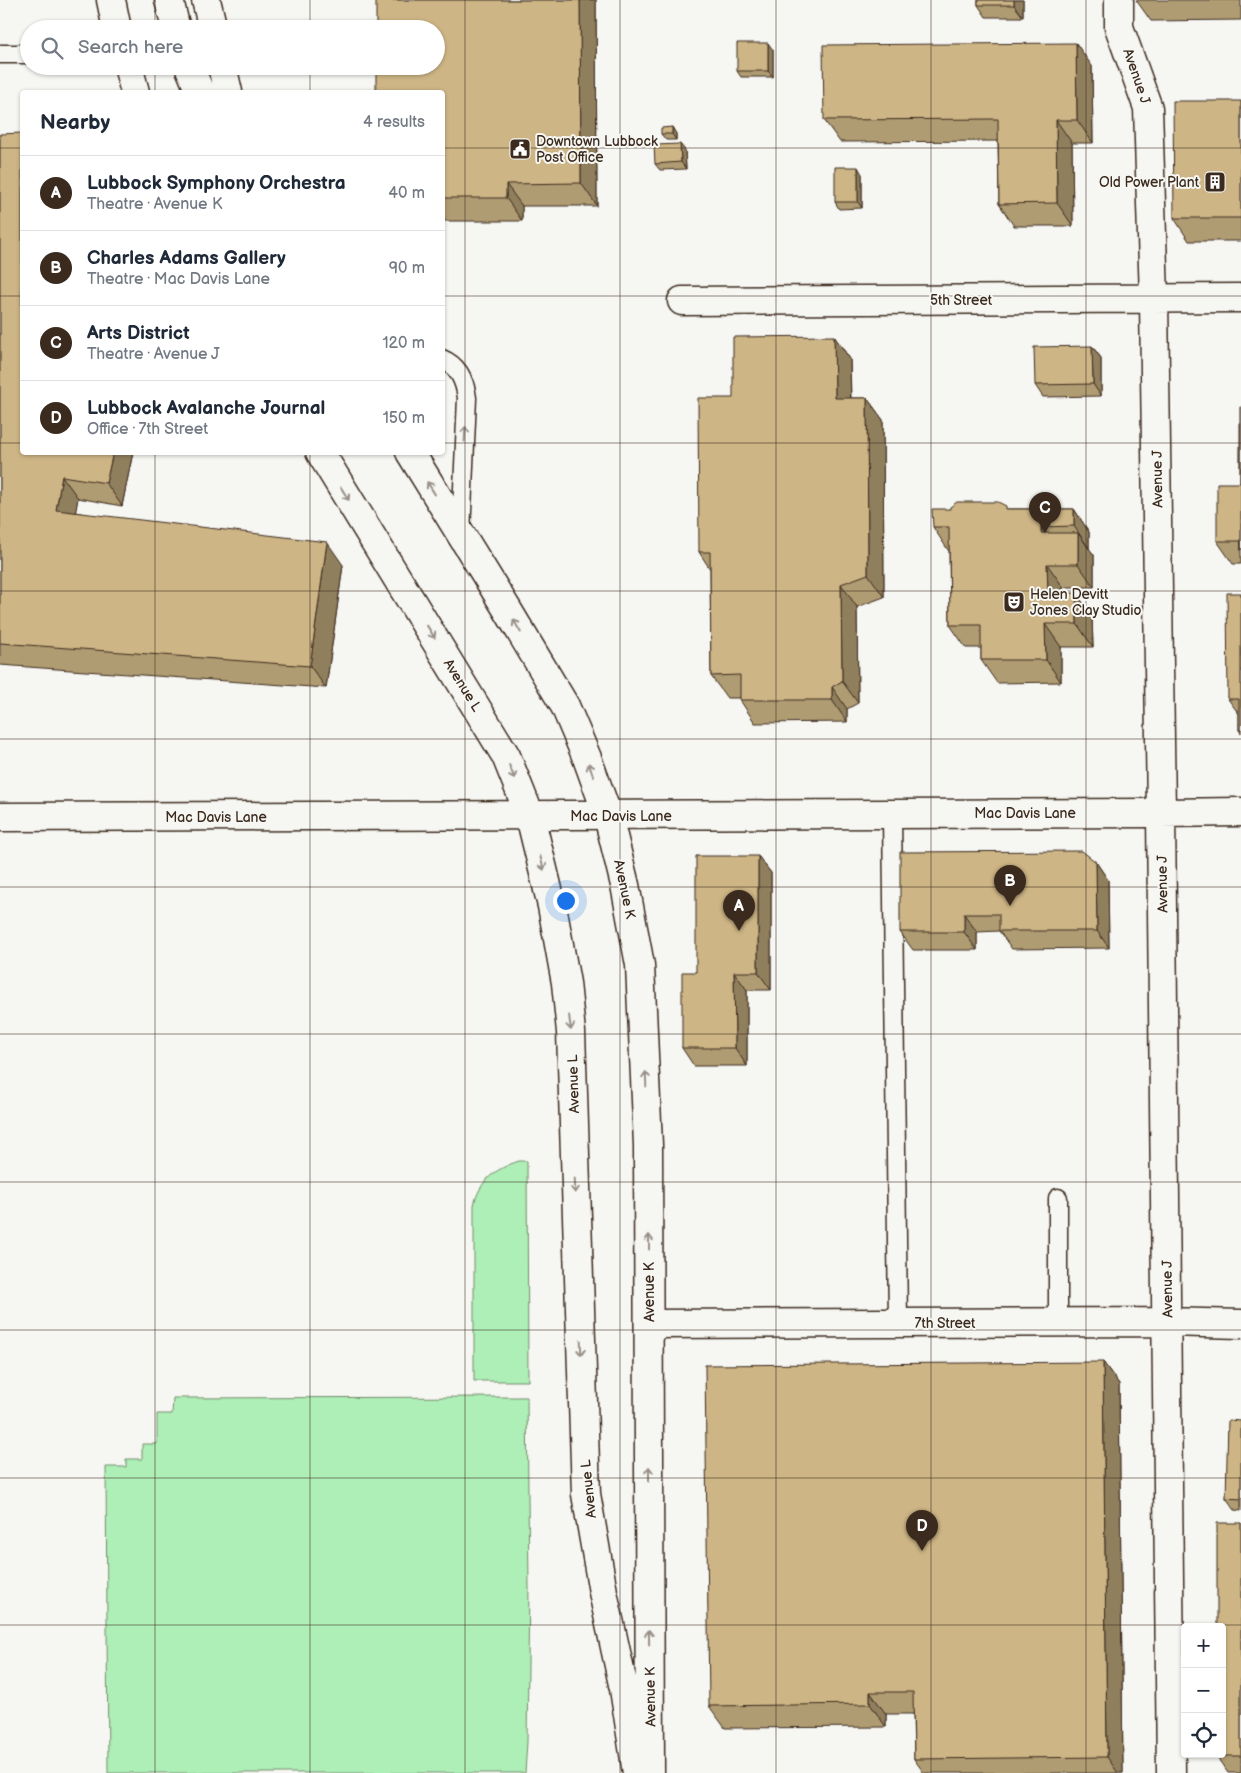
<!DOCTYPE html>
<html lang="en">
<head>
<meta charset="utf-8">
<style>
  :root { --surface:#fff; --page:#f2f2f3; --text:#1f2937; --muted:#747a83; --line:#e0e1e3; --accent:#3b2a1e }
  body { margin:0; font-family:"Balsamiq Sans",sans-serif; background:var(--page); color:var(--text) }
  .controls { position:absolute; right:15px; bottom:15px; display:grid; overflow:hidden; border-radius:5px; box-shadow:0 1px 4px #0004 }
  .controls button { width:45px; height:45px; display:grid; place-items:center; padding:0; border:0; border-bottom:1px solid var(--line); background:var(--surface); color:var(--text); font:25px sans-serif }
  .you { position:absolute; left:565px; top:900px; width:18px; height:18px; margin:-12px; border:4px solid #fff; border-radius:50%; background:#1a73e8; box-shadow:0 0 0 8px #1a73e833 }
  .badge { display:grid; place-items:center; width:32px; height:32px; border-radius:50%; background:var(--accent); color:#fff; font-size:16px; font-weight:700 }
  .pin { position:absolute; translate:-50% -41px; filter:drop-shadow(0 1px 2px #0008) }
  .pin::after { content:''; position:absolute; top:26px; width:18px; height:15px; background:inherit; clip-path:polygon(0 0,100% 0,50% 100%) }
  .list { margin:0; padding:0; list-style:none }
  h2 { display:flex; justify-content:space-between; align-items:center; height:65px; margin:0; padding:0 20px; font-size:21px }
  h2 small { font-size:16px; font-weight:400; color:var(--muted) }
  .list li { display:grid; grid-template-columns:32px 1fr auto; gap:15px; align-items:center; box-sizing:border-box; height:75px; padding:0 20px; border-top:1px solid var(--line) }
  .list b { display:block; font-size:19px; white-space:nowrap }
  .list p { margin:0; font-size:16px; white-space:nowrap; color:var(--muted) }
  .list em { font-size:16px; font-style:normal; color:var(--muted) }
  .icon { flex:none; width:28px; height:28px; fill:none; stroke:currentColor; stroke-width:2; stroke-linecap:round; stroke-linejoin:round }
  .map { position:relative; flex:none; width:1241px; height:1773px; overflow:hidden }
  .search { position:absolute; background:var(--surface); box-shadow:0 1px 4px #0004; left:20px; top:20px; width:425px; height:55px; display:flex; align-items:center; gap:12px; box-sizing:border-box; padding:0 18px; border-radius:28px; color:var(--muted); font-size:19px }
  .panel { position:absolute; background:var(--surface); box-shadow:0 1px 4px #0004; left:20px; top:90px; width:425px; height:365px; border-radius:5px }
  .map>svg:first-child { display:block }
  .green { fill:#aeeeb7; stroke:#748c6a }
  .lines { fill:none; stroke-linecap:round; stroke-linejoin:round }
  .service-casing { stroke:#3b2a1e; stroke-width:21 }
  .minor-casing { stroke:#3b2a1e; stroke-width:31 }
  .tertiary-casing { stroke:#3b2a1e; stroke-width:31 }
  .secondary-casing { stroke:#3b2a1e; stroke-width:31 }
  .service { stroke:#f6f6f2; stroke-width:18 }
  .minor { stroke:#f6f6f2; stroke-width:28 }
  .tertiary { stroke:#f6f6f2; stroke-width:28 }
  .secondary { stroke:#f6f6f2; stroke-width:28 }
  .wall { fill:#b09c72; stroke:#3b2a1e }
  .shaded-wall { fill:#907f5d; stroke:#3b2a1e }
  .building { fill:#cdb585; stroke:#3b2a1e }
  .oneway { stroke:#989088 }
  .grid { fill:none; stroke:#3b2a1e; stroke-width:1; stroke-opacity:0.55 }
  .labels { text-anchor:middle; stroke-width:4; stroke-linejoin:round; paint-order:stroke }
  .street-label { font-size:14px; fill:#3b2a1e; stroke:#f6f6f2 }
  .poi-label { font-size:14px; fill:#3b2a1e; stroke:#f6f6f2; text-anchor:start }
</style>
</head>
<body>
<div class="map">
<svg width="1241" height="1773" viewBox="0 0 1241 1773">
  <rect width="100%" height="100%" fill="#f6f6f2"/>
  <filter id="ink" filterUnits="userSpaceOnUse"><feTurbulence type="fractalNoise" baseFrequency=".02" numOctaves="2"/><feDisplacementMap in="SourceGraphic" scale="10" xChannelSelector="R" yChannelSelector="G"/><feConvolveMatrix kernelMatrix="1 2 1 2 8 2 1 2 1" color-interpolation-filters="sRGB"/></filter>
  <g filter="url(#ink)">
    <path class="green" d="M 519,1161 L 527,1161 L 528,1381 L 474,1381 L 474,1205 C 480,1180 495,1169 519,1161 Z
      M 527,1397 L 529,1588 L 527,1742 L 525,1773 L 108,1773 L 106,1467 L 126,1467 L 126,1459 L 142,1459 L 142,1444 L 157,1444 L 157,1414 L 172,1414 L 173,1398 Z"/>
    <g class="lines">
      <g class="service-casing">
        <path id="service" d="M 0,54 L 29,54
          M 442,359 C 459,366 465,381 467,398 L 461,534
          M 892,814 L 898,1323
          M 1058,1198 L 1058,1322"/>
      </g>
      <g class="minor-casing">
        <path id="minor" d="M 1119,0 L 1119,27 L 1148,108 L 1154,299 L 1161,813 L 1171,1773
          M 682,301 L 1241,298
          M 1161,813 L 1241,812
          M 649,1324 L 1167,1322 L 1241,1324"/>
      </g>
      <g class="tertiary-casing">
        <path id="tertiary" d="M 0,817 L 1161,813"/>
      </g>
      <g class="secondary-casing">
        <path id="secondary" d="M 111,0 L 117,29
          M 169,0 L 176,29
          M 206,0 L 213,29
          M 128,66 L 135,92
          M 189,66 L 200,92
          M 222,66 L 228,92
          M 320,452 L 506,756 L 530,816 L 552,906 L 566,983 L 571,1032 L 586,1494 L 603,1592 L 624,1689 L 637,1773
          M 410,452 L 507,609 L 565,706 L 587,758 L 608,816 L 625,885 L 640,965 L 648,1145 L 650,1773"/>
      </g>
      <use href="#service" class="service"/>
      <use href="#minor" class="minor"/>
      <use href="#tertiary" class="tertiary"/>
      <use href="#secondary" class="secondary"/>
    </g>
    <path class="wall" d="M 376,0 L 596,0 L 597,206 L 522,206 L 522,221 L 442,221 L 442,92 Z
      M 978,0 L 1023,0 L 1023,17 L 986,17 L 978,5 Z
      M 1136,0 L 1241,0 L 1241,20 L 1151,21 Z
      M 773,50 L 773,77 L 741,77 L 737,71 Z
      M 1092,66 L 1093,143 L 1072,143 L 1073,226 L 1014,226 L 999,204 L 998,141 L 840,142 L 824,120 Z
      M 1241,101 L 1241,241 L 1189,241 L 1174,218 Z
      M 672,127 L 676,134 L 676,140 L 666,140 L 661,134 Z
      M 0,134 L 22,452 L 133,452 L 122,506 L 78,498 L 75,512 L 343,565 L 326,688 L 0,665 Z
      M 685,150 L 686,169 L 660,170 L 655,164 Z
      M 862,174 L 862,208 L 839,209 L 835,202 Z
      M 834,336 L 850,359 L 851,398 L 867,398 L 883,420 L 884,597 L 857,607 L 858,703 L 847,709 L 847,722 L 755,723 L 740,700 L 740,698 L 727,698 L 711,676 L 710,569 L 699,552 L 733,398 Z
      M 1092,346 L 1101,358 L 1101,396 L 1043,397 L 1035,385 Z
      M 1241,407 L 1241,564 L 1233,564 L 1217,541 L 1240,483 Z
      M 1008,509 L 1074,509 L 1089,532 L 1089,549 L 1094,555 L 1094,587 L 1063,587 L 1063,594 L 1076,593 L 1092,616 L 1093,647 L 1061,647 L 1061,682 L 997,683 L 981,660 L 981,648 L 966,648 L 950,625 L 949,550 L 948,550 L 933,527 Z
      M 1241,593 L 1241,733 L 1239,730 L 1239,714 L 1228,699 Z
      M 758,856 L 771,873 L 771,990 L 747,990 L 747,1066 L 694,1066 L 682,1048 L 696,972 Z
      M 1096,862 L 1108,880 L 1109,948 L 1012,949 L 999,931 L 977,932 L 977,950 L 913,950 L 900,932 Z
      M 1103,1362 L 1119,1384 L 1123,1773 L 924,1773 L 914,1759 L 913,1714 L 886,1714 L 886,1727 L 725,1728 L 709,1706 Z
      M 1241,1421 L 1241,1511 L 1235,1510 L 1226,1498 Z
      M 1241,1523 L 1241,1773 L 1228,1773 L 1216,1756 Z"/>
    <path class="shaded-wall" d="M 580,0 L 596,0 L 597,206 L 581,183 Z
      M 1014,0 L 1023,0 L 1023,17 L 1014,5 Z
      M 768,43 L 773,50 L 773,77 L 768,71 Z
      M 1076,43 L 1092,66 L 1093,143 L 1077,120 Z
      M 1056,120 L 1072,143 L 1073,226 L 1057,203 Z
      M 672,127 L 676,134 L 676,140 L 672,134 Z
      M 680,144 L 685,150 L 686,169 L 681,162 Z
      M 858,167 L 862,174 L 862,208 L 858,202 Z
      M 506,184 L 522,206 L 522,221 L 506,198 Z
      M 834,336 L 850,359 L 851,420 L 835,398 Z
      M 1092,346 L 1101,358 L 1101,396 L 1093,384 Z
      M 867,398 L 883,420 L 884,597 L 868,574 Z
      M 113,452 L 133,452 L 122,506 L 106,483 Z
      M 62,476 L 78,498 L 72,533 L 56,510 Z
      M 1074,509 L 1089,532 L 1089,549 L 1074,526 Z
      M 1041,527 L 1057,549 L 1041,533 Z
      M 1078,533 L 1094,555 L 1094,587 L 1078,564 Z
      M 327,542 L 343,565 L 326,688 L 310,666 Z
      M 1047,564 L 1063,587 L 1064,617 L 1048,594 Z
      M 841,584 L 857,607 L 858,703 L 842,681 Z
      M 1076,593 L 1092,616 L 1093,647 L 1077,624 Z
      M 1045,624 L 1061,647 L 1061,682 L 1046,660 Z
      M 832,687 L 847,709 L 847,722 L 832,700 Z
      M 758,856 L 771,873 L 771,990 L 758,972 Z
      M 1096,862 L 1108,880 L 1109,948 L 1097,931 Z
      M 964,914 L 977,932 L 977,950 L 964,932 Z
      M 734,972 L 747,990 L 747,1066 L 735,1048 Z
      M 1103,1362 L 1119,1384 L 1123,1773 L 1118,1773 L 1107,1757 Z
      M 870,1692 L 886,1714 L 886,1727 L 870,1704 Z"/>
    <path class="building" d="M 376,0 L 580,0 L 581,183 L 506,184 L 506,198 L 442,198 L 442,92 L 376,92 L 376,66 L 436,66 L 436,29 L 376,29 Z
      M 978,0 L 1014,0 L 1014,5 L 978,5 Z
      M 737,43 L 768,43 L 768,71 L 737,71 Z
      M 1076,43 L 1077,120 L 1056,120 L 1057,203 L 999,204 L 998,119 L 824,120 L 823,45 Z
      M 1173,101 L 1241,101 L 1241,218 L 1174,218 Z
      M 672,127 L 672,134 L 661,134 L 661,128 Z
      M 22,133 L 22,452 L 113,452 L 106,483 L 62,476 L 56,510 L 327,542 L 310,666 L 0,643 L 0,134 Z
      M 680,144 L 681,162 L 655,164 L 654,145 Z
      M 835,167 L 858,167 L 858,202 L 835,202 Z
      M 834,336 L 835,398 L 867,398 L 868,574 L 841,584 L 842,681 L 832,687 L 832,700 L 740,700 L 740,675 L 711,676 L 710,552 L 699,552 L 698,398 L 733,398 L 733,337 Z
      M 1092,346 L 1093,384 L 1035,385 L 1034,347 Z
      M 1240,407 L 1241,407 L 1241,550 L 1241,541 L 1217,541 L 1217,483 L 1240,483 Z
      M 957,502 L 998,502 L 1006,506 L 1006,509 L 1074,509 L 1074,526 L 1041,527 L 1041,533 L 1078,533 L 1078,564 L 1047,564 L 1048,594 L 1076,593 L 1077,624 L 1045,624 L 1046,660 L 981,660 L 981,625 L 950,625 L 949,527 L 933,527 L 932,509 L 950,509 L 950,507 Z
      M 1227,593 L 1241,593 L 1241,730 L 1239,730 L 1239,699 L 1228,699 Z
      M 1082,851 L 1096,862 L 1097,931 L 999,931 L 999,914 L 964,914 L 964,932 L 900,932 L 900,852 Z
      M 696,856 L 758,856 L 758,972 L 734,972 L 735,1048 L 682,1048 L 682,972 L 696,972 Z
      M 1103,1362 L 1107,1757 L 914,1759 L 913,1692 L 870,1692 L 870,1704 L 709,1706 L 705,1365 Z
      M 1228,1420 L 1241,1421 L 1241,1499 L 1226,1498 Z
      M 1217,1523 L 1241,1523 L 1241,1756 L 1216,1756 L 1216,1754 L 1222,1754 L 1222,1627 L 1217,1627 Z"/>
    <defs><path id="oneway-shaft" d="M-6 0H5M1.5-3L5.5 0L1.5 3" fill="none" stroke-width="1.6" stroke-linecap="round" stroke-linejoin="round" transform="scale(1.25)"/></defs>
    <g class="oneway">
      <use href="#oneway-shaft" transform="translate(465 434) rotate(-87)"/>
      <use href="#oneway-shaft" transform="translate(431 488) rotate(-122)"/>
      <use href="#oneway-shaft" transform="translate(345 494) rotate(58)"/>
      <use href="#oneway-shaft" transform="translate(517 626) rotate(-120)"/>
      <use href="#oneway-shaft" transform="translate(431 632) rotate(58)"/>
      <use href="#oneway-shaft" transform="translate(591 770) rotate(-110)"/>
      <use href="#oneway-shaft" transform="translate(512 772) rotate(68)"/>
      <use href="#oneway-shaft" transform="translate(542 863) rotate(76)"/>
      <use href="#oneway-shaft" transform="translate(570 1023) rotate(83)"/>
      <use href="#oneway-shaft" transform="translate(646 1079) rotate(-92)"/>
      <use href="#oneway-shaft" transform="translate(575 1186) rotate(88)"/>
      <use href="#oneway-shaft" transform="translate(649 1242) rotate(-90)"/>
      <use href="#oneway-shaft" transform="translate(581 1348) rotate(88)"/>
      <use href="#oneway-shaft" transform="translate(649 1474) rotate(-90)"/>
      <use href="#oneway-shaft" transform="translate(649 1637) rotate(-91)"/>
    </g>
  </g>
  <path class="grid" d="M 155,0 L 155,29M 310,0 L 310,29M 465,0 L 465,1773M 620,0 L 620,1773M 776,0 L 776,1773M 931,0 L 931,1773M 1086,0 L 1086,1773M 155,66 L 155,92M 310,66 L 310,92M 0,148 L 22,148M 442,148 L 1241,148M 0,296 L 22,296M 442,296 L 1241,296M 0,443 L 22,443M 442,443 L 1241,443M 155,452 L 155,1773M 310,452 L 310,1773M 0,591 L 1241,591M 0,739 L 1241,739M 0,887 L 1241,887M 0,1034 L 1241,1034M 0,1182 L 1241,1182M 0,1330 L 1241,1330M 0,1478 L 1241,1478M 0,1625 L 1241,1625"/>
  <defs>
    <g id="civic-square" transform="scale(1.125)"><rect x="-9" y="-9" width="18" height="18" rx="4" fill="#3b2a1e" stroke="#f6f6f2"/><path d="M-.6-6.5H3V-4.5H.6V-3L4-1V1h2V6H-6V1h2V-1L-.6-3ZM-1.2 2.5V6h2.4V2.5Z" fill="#fff"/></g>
    <g id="building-square" transform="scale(1.125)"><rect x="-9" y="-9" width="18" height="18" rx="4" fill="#3b2a1e" stroke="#f6f6f2"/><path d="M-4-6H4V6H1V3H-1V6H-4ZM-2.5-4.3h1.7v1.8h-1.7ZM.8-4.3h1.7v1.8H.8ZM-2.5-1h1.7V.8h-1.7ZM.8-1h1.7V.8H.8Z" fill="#fff"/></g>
    <g id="theatre-square" transform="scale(1.125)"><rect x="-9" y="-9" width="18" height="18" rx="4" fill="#3b2a1e" stroke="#f6f6f2"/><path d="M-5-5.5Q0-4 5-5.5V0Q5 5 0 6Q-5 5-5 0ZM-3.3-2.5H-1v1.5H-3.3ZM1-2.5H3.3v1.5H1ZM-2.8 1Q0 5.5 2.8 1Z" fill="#fff"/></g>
  </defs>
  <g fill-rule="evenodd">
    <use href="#civic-square" x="520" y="149"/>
    <use href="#building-square" x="1215" y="182"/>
    <use href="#theatre-square" x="1014" y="602"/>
  </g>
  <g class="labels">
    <g class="street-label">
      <text transform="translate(1137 76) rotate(71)" y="5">Avenue J</text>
      <text x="961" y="305">5th Street</text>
      <text transform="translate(1157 479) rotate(-91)" y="5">Avenue J</text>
      <text transform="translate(463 685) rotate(58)" y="5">Avenue L</text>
      <text x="1025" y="818">Mac Davis Lane</text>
      <text x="621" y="821">Mac Davis Lane</text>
      <text x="216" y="822">Mac Davis Lane</text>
      <text transform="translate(1162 884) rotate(-91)" y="5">Avenue J</text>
      <text transform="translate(625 889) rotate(78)" y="5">Avenue K</text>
      <text transform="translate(573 1084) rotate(-92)" y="5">Avenue L</text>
      <text transform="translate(1167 1289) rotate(-91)" y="5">Avenue J</text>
      <text transform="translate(649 1292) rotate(-90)" y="5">Avenue K</text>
      <text x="945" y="1328">7th Street</text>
      <text transform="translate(588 1489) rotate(-96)" y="5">Avenue L</text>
      <text transform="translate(650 1697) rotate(-91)" y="5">Avenue K</text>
    </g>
    <g class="poi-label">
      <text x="536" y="146">Downtown Lubbock<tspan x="536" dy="16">Post Office</tspan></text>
      <text x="1199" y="187" text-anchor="end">Old Power Plant</text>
      <text x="1030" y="599">Helen Devitt<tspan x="1030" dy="16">Jones Clay Studio</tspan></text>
    </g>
  </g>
</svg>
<div class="controls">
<button>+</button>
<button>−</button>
<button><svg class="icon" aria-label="locate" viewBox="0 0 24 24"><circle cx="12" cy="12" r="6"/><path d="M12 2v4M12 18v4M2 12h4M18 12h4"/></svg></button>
</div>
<div class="you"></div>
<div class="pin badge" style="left:739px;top:931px">A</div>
<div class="pin badge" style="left:1010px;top:906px">B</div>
<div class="pin badge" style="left:1045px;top:533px">C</div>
<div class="pin badge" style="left:922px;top:1551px">D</div>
<div class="search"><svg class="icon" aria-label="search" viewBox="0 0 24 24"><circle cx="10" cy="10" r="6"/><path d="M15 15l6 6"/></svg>Search here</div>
<section class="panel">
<h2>Nearby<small>4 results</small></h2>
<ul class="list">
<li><span class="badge">A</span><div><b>Lubbock Symphony Orchestra</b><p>Theatre · Avenue K</p></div><em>40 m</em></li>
<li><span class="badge">B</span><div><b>Charles Adams Gallery</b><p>Theatre · Mac Davis Lane</p></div><em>90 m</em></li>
<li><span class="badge">C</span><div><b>Arts District</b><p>Theatre · Avenue J</p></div><em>120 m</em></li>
<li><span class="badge">D</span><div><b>Lubbock Avalanche Journal</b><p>Office · 7th Street</p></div><em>150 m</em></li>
</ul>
</section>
</div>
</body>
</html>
